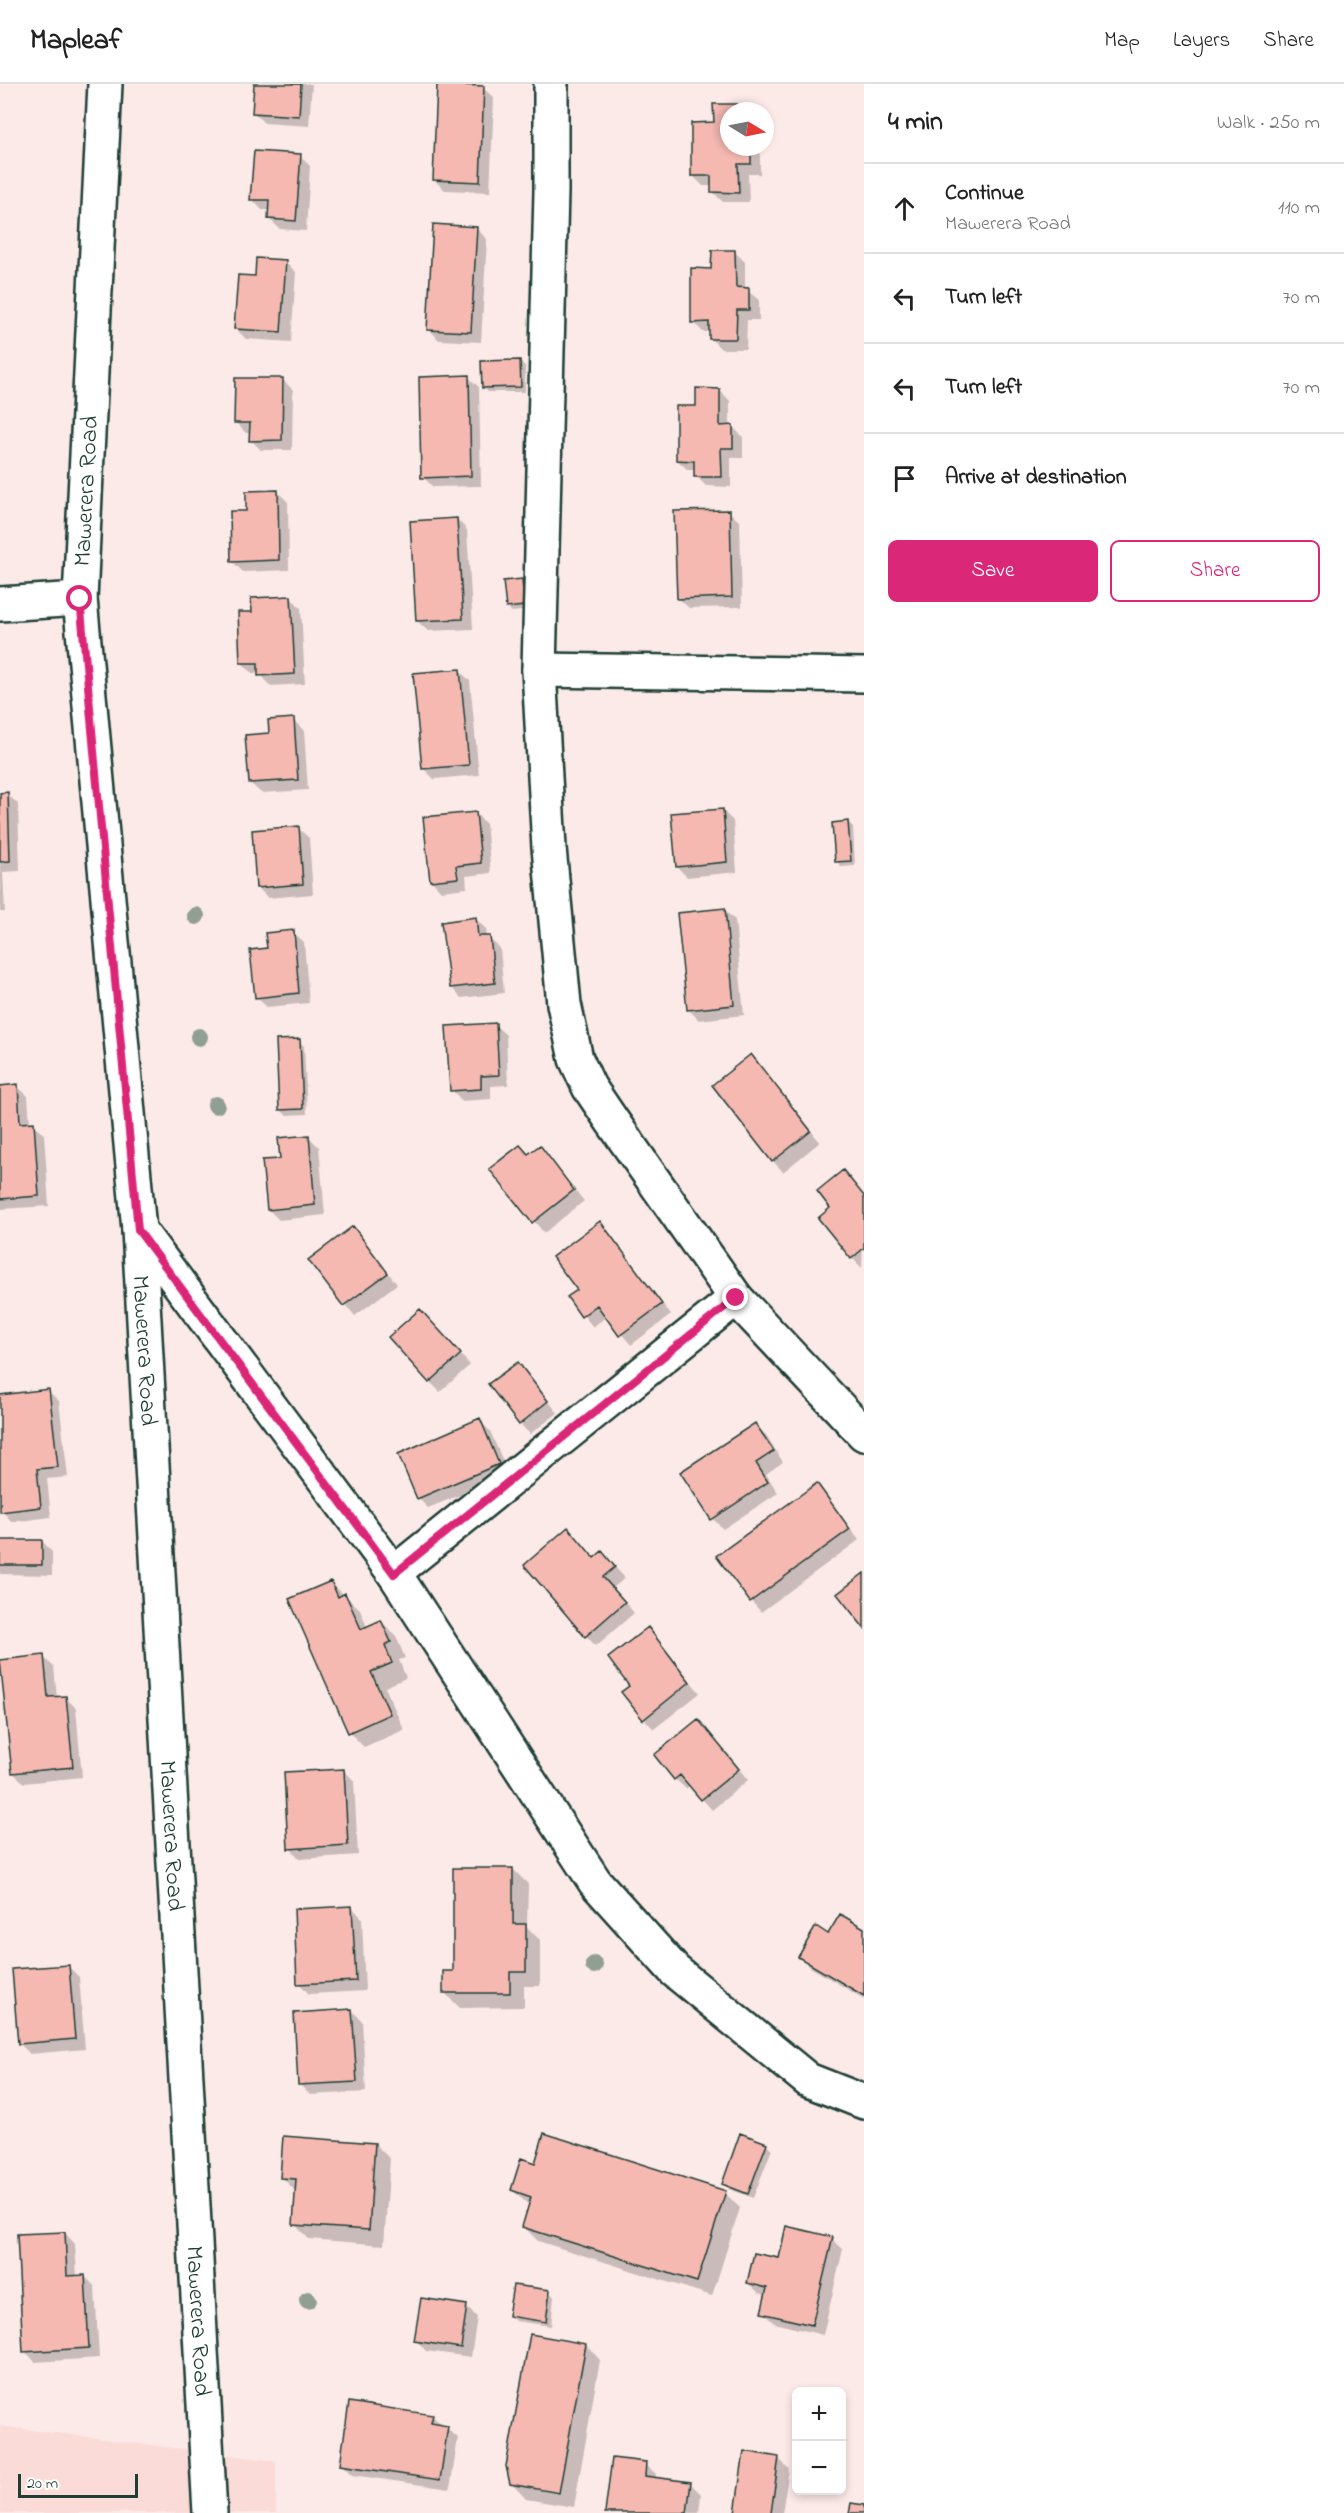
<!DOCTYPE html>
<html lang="en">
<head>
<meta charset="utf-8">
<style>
  :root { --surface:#fff; --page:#f6f6f6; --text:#222; --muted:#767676; --line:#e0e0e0; --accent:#db2777 }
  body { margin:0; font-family:"Indie Flower",sans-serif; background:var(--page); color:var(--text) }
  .controls { position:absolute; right:18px; bottom:18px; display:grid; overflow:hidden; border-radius:9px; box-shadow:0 3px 9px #0003 }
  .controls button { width:54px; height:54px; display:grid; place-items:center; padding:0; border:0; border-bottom:2px solid var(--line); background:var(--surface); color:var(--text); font:30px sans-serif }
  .compass { position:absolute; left:720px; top:18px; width:54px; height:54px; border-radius:50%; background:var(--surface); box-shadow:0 3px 9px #0003; rotate:100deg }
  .scale { position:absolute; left:18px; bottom:15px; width:120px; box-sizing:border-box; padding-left:6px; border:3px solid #1f3d34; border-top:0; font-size:16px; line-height:21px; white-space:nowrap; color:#1f3d34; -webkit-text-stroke:4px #fff; paint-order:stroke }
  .stop { position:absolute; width:18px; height:18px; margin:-14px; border:4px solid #db2777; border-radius:50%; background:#fff }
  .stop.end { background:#db2777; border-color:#fff; box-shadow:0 2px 6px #0008 }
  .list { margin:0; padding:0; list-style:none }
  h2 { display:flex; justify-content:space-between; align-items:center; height:78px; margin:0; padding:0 24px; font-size:26px }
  h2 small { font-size:20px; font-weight:400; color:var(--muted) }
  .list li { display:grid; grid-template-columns:39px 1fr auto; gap:18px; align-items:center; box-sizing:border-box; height:90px; padding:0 24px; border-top:2px solid var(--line) }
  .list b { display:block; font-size:22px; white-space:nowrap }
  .list p { margin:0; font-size:20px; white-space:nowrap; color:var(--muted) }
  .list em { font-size:20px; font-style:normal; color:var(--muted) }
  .actions { display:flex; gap:12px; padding:18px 24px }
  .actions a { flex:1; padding:14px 0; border:2px solid var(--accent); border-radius:9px; text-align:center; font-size:21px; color:var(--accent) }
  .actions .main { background:var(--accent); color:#fff }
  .icon { flex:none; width:33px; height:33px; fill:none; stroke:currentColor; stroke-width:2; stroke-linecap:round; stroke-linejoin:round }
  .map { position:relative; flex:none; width:864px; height:2429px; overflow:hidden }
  header { display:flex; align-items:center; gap:36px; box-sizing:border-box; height:84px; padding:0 30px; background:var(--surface); border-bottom:2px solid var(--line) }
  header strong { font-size:28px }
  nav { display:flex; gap:33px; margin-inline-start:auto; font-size:21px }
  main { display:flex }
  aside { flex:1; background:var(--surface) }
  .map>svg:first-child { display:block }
  .built { fill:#fadbd8 }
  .shadow { fill:#0003 }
  .building { fill:#f5b9b2; stroke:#1f3d34; stroke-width:1.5 }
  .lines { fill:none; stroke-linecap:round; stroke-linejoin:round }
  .minor-casing { stroke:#1f3d34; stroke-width:38 }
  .minor { stroke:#fff; stroke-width:33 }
  .tree { fill:#919e93 }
  .route { stroke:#db2777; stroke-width:8 }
  .labels { text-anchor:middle; stroke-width:4.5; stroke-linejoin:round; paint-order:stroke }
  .street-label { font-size:24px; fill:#1f3d34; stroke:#fff }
</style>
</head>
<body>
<header>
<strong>Mapleaf</strong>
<nav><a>Map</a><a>Layers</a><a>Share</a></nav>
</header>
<main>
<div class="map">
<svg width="864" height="2429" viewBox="0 0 864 2429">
  <rect width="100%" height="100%" fill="#fceae8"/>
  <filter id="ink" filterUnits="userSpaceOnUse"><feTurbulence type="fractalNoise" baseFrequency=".0167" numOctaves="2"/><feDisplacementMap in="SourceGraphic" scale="12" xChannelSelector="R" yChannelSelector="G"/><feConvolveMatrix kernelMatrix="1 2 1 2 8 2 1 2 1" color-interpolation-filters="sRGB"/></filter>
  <g filter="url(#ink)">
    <path class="built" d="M 0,2342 L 276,2377 L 276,2429 L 0,2429 Z"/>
    <path class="shadow" d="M 255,0 L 312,0 L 309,42 L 264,39 L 253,28 Z
      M 483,4 L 494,14 L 490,108 L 445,106 L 434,96 Z
      M 736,21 L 742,27 L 729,27 L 729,63 L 754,63 L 760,69 L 760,90 L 748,90 L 749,118 L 723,118 L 713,108 L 713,102 L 703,102 L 693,92 L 715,39 L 715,22 Z
      M 300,72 L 310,82 L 306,147 L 280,145 L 269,135 L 270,126 L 262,126 L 252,115 Z
      M 476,144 L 487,155 L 481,258 L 439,256 L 429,245 Z
      M 735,168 L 745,178 L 745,205 L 759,216 L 759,236 L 747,236 L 746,265 L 721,265 L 710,254 L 711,248 L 703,248 L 693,238 L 713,186 Z
      M 285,178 L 296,188 L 291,258 L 246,255 L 236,245 L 256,194 Z
      M 519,277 L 525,282 L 525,308 L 488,308 L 483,303 Z
      M 468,293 L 479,303 L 481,402 L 433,403 L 423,393 Z
      M 283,296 L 293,306 L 292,366 L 261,366 L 251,356 L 251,349 L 246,349 L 236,339 Z
      M 720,306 L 730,317 L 730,343 L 733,343 L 743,353 L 743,374 L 731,374 L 731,403 L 706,402 L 696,392 L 696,386 L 688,386 L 677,376 L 698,324 Z
      M 278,408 L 288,418 L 289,486 L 243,488 L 232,477 L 247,428 Z
      M 729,428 L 740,438 L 742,523 L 689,524 L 678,514 Z
      M 457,435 L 467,446 L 473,545 L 428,547 L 417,537 Z
      M 521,496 L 526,501 L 529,526 L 512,528 L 507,523 Z
      M 291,514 L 301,524 L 305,600 L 270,602 L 260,589 L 252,589 L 242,579 L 253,529 Z
      M 460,587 L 470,597 L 479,691 L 434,695 L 423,684 Z
      M 293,636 L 304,646 L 308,706 L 261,709 L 250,699 L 271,650 Z
      M 0,710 L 7,710 L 18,720 L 20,787 L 3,788 L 5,828 L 0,828 Z
      M 722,726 L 733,737 L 737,788 L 687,793 L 677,783 Z
      M 475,729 L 486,740 L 491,789 L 466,792 L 467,804 L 441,807 L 431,796 Z
      M 848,738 L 853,743 L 855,782 L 842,783 L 837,778 Z
      M 298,744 L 309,754 L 313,810 L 268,814 L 257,803 Z
      M 724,826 L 735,836 L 744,931 L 699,936 L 689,926 Z
      M 476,835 L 486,845 L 487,853 L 500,864 L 504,909 L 461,914 L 451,903 Z
      M 293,848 L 304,858 L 309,919 L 267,923 L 256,913 L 268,865 Z
      M 495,941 L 506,951 L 508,1001 L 491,1002 L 491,1015 L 462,1017 L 452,1006 Z
      M 299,957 L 304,962 L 307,1030 L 286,1031 L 281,1026 Z
      M 751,972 L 820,1058 L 783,1088 L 773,1077 Z
      M 17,1002 L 28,1012 L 30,1040 L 33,1040 L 44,1050 L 49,1122 L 0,1125 L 0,1003 Z
      M 308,1052 L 319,1063 L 325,1131 L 279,1136 L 268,1125 L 282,1076 Z
      M 540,1063 L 584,1117 L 544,1149 L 492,1086 L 528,1072 Z
      M 843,1088 L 864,1112 L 862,1184 L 852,1174 Z
      M 600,1139 L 610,1150 L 671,1231 L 631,1261 L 607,1232 L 593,1243 L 569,1214 L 579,1206 Z
      M 353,1144 L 397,1200 L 355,1232 L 310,1177 Z
      M 430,1237 L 470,1281 L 440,1308 L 430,1298 Z
      M 518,1280 L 558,1329 L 530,1350 L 520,1340 Z
      M 48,1307 L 59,1317 L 68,1393 L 47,1395 L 51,1433 L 12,1438 L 2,1427 L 0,1413 L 0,1312 Z
      M 479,1336 L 490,1347 L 509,1391 L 428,1424 L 418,1414 Z
      M 755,1341 L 766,1351 L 783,1378 L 766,1390 L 778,1409 L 723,1445 L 713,1435 Z
      M 816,1401 L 827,1412 L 859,1456 L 761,1528 L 751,1517 L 719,1473 Z
      M 0,1457 L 42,1457 L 52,1468 L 52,1491 L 0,1490 Z
      M 602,1469 L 625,1494 L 613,1504 L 634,1529 L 596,1562 L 586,1552 L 595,1475 Z
      M 331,1499 L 360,1525 L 367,1543 L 381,1537 L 396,1552 L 405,1574 L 399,1576 L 406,1594 L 385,1603 L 404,1646 L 364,1663 L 349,1648 Z
      M 648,1545 L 700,1609 L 654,1645 L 644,1635 L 631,1602 Z
      M 43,1573 L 54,1583 L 57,1614 L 65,1613 L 76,1624 L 82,1693 L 24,1699 L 13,1689 Z
      M 708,1647 L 748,1696 L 712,1726 L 690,1701 L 686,1705 L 675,1695 Z
      M 344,1686 L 354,1697 L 358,1771 L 300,1775 L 290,1764 Z
      M 513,1785 L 528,1800 L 527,1843 L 540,1856 L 540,1902 L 524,1902 L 524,1923 L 460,1924 L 445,1909 Z
      M 352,1823 L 362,1834 L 365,1907 L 309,1910 L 299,1899 Z
      M 864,1846 L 864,1915 L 810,1883 L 800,1872 Z
      M 69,1883 L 79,1893 L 85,1965 L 30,1970 L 19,1959 Z
      M 352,1926 L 362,1937 L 366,2008 L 310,2011 L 300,2001 Z
      M 375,2060 L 390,2075 L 384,2161 L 309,2155 L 294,2140 L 296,2108 L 282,2093 Z
      M 766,2060 L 772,2065 L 753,2114 L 729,2105 L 724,2100 Z
      M 536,2081 L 725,2109 L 740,2124 L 712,2212 L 538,2157 L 523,2142 L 530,2122 L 512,2106 Z
      M 65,2149 L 75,2160 L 77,2193 L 85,2192 L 95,2203 L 99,2274 L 35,2278 L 25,2267 Z
      M 832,2155 L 843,2165 L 823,2251 L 774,2239 L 763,2229 L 767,2211 L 759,2209 L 748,2199 L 780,2176 Z
      M 549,2207 L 554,2213 L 551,2242 L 515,2237 L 510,2232 Z
      M 466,2223 L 477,2233 L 471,2273 L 426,2267 L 416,2256 Z
      M 586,2261 L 600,2276 L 574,2423 L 526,2415 L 511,2399 Z
      M 432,2332 L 458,2354 L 450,2405 L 352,2391 L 341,2380 Z
      M 778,2374 L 789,2385 L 782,2429 L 736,2429 Z
      M 645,2380 L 656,2390 L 655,2395 L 691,2400 L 701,2410 L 699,2429 L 607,2429 Z"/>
    <path class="building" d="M 254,0 L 301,0 L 299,32 L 252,29 Z
      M 437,0 L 484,2 L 480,98 L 433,96 Z
      M 713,20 L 737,20 L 737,27 L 729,27 L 729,63 L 751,63 L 751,80 L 738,80 L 739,109 L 711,108 L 711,92 L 691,92 L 691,39 L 714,38 Z
      M 254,67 L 301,70 L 296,137 L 268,135 L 269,116 L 250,116 Z
      M 433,140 L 477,143 L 471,248 L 427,246 Z
      M 712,166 L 735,166 L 736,203 L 749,204 L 749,226 L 737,226 L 736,255 L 709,255 L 709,238 L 691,239 L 691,184 L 711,185 Z
      M 256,174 L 286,176 L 281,248 L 234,245 L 238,191 L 255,192 Z
      M 520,276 L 521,303 L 482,304 L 481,277 Z
      M 469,291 L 471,392 L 421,394 L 419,293 Z
      M 235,294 L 283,294 L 282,356 L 249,357 L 250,339 L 234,339 Z
      M 696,304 L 720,305 L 720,342 L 733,341 L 733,364 L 721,364 L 722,393 L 694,393 L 694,377 L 676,376 L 676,322 L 696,322 Z
      M 278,406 L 279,476 L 231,478 L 230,427 L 246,427 L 246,407 Z
      M 730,426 L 732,513 L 677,515 L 674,427 Z
      M 457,434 L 463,535 L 416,537 L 410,437 Z
      M 522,495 L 524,522 L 506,524 L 503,497 Z
      M 291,512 L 295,590 L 258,592 L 258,579 L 240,579 L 238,528 L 252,528 L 251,514 Z
      M 460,585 L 469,681 L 422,685 L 413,589 Z
      M 294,634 L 298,696 L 249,699 L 245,651 L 269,649 L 268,636 Z
      M 8,708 L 10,777 L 0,778 L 0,709 Z
      M 723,725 L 727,778 L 676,783 L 671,729 Z
      M 476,728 L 481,779 L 456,782 L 458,794 L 430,797 L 423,733 Z
      M 848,737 L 851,777 L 835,778 L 832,739 Z
      M 299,742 L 303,800 L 256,804 L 252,746 Z
      M 725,824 L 734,921 L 687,926 L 677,829 Z
      M 476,833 L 478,852 L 490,852 L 495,899 L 450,904 L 441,838 Z
      M 294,846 L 299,909 L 255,914 L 250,866 L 267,864 L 265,849 Z
      M 496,939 L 499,991 L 481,992 L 481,1005 L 450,1007 L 446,942 Z
      M 300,955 L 303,1025 L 279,1026 L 276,956 Z
      M 751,970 L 811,1047 L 772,1078 L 712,1001 Z
      M 18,1000 L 20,1039 L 34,1038 L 39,1112 L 0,1115 L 0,1002 Z
      M 309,1051 L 315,1121 L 267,1126 L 262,1076 L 280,1075 L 278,1054 Z
      M 520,1061 L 528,1070 L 540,1061 L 574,1106 L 532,1139 L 489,1085 Z
      M 843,1086 L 864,1112 L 864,1164 L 851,1175 L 818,1134 L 830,1124 L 817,1107 Z
      M 600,1137 L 662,1220 L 619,1252 L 597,1221 L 581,1233 L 567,1213 L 577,1206 L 552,1173 Z
      M 353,1142 L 388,1189 L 343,1222 L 308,1176 Z
      M 420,1225 L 461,1270 L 429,1299 L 388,1253 Z
      M 518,1278 L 548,1317 L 519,1341 L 488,1300 Z
      M 49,1305 L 58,1383 L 37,1385 L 41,1423 L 0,1428 L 0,1311 Z
      M 480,1334 L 499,1380 L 417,1415 L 398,1370 Z
      M 755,1339 L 774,1367 L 756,1379 L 768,1398 L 711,1436 L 680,1388 Z
      M 817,1399 L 850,1445 L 750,1518 L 716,1472 Z
      M 568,1443 L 594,1474 L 602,1467 L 615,1483 L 603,1493 L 625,1518 L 585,1553 L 524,1481 Z
      M 0,1456 L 42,1456 L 42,1481 L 0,1481 Z
      M 864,1489 L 864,1544 L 837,1510 Z
      M 331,1497 L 338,1513 L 345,1509 L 361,1545 L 381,1536 L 391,1558 L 385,1561 L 392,1579 L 371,1588 L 390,1630 L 348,1649 L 289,1515 Z
      M 648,1543 L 690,1598 L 643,1636 L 621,1608 L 629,1602 L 608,1574 Z
      M 44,1571 L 48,1613 L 66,1612 L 73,1683 L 12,1689 L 0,1576 Z
      M 698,1635 L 739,1685 L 701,1716 L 680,1691 L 674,1696 L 654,1671 Z
      M 344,1685 L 348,1761 L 288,1765 L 284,1688 Z
      M 453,1784 L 513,1784 L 513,1840 L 526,1840 L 526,1888 L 510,1888 L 510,1909 L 443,1909 L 443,1887 L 453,1887 Z
      M 352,1822 L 356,1897 L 297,1900 L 294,1825 Z
      M 840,1830 L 864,1844 L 864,1912 L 798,1873 L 816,1842 L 828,1850 Z
      M 69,1881 L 75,1955 L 18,1960 L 12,1885 Z
      M 352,1925 L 357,1998 L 298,2001 L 294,1929 Z
      M 544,2049 L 726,2107 L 697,2198 L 522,2143 L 531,2113 L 511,2106 L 521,2074 L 535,2079 Z
      M 740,2049 L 767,2059 L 748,2110 L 722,2100 Z
      M 283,2052 L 375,2059 L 369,2146 L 293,2141 L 296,2095 L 280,2094 Z
      M 786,2142 L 833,2153 L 812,2241 L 761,2229 L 767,2204 L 747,2199 L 754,2169 L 779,2174 Z
      M 65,2148 L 67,2192 L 85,2191 L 89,2264 L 23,2268 L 17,2150 Z
      M 513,2201 L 550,2206 L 546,2238 L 508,2232 Z
      M 421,2214 L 467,2221 L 461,2264 L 414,2257 Z
      M 530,2250 L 586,2260 L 559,2409 L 510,2400 L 506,2382 Z
      M 349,2318 L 433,2331 L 431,2339 L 448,2342 L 440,2396 L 340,2381 Z
      M 744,2367 L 779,2373 L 771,2429 L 735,2429 Z
      M 612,2374 L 646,2378 L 645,2392 L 691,2398 L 687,2429 L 605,2429 Z
      M 851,2419 L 864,2421 L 864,2429 L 849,2429 Z"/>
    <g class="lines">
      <g class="minor-casing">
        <g id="minor">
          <path id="s1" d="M 105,0 L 80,515 L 139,1146 L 210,2429"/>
          <path d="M 551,0 L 551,107 L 539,586 L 549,764 L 564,920 L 576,975 L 589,1003 L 612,1037 L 736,1214 L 864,1350"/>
          <path d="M 0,520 L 80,515"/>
          <path d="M 539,586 L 864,591"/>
          <path d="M 139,1146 L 394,1489 L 595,1798 L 675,1887 L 808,1996 L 864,2018"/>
          <path d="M 394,1489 L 736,1214"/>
        </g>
      </g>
      <use href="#minor" class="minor"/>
    </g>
    <g class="tree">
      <circle cx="196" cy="832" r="9"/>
      <circle cx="199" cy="953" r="9"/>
      <circle cx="216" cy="1021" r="9"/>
      <circle cx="594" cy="1881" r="9"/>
      <circle cx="308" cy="2216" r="9"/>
    </g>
  </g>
  <g class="lines" filter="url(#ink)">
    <path class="route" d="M 80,515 L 138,1146 L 394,1490 L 736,1214"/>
  </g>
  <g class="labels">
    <g class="street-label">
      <text transform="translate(85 407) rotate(-87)" y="8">Mawerera Road</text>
      <text dy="8" stroke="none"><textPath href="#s1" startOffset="1270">Mawerera Road</textPath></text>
      <text dy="8" stroke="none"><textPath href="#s1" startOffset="1756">Mawerera Road</textPath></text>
      <text dy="8" stroke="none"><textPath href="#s1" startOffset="2242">Mawerera Road</textPath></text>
    </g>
  </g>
</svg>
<div class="controls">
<button>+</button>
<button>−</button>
</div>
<svg class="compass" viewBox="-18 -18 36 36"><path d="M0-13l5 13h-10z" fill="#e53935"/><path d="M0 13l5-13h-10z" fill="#767676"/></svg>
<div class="scale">20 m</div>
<div class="stop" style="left:80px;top:515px"></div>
<div class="stop end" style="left:736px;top:1214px"></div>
</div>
<aside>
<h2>4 min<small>Walk · 250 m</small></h2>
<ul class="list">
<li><svg class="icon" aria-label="ahead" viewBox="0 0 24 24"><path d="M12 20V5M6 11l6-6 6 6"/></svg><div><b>Continue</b><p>Mawerera Road</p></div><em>110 m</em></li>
<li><svg class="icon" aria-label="left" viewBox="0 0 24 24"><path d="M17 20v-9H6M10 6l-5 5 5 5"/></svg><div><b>Turn left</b></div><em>70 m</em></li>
<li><svg class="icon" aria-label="left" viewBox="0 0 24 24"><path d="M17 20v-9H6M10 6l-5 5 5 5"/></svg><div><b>Turn left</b></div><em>70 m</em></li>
<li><svg class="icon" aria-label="arrive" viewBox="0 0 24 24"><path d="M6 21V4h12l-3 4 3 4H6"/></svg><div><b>Arrive at destination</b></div></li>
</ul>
<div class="actions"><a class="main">Save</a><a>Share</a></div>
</aside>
</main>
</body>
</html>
